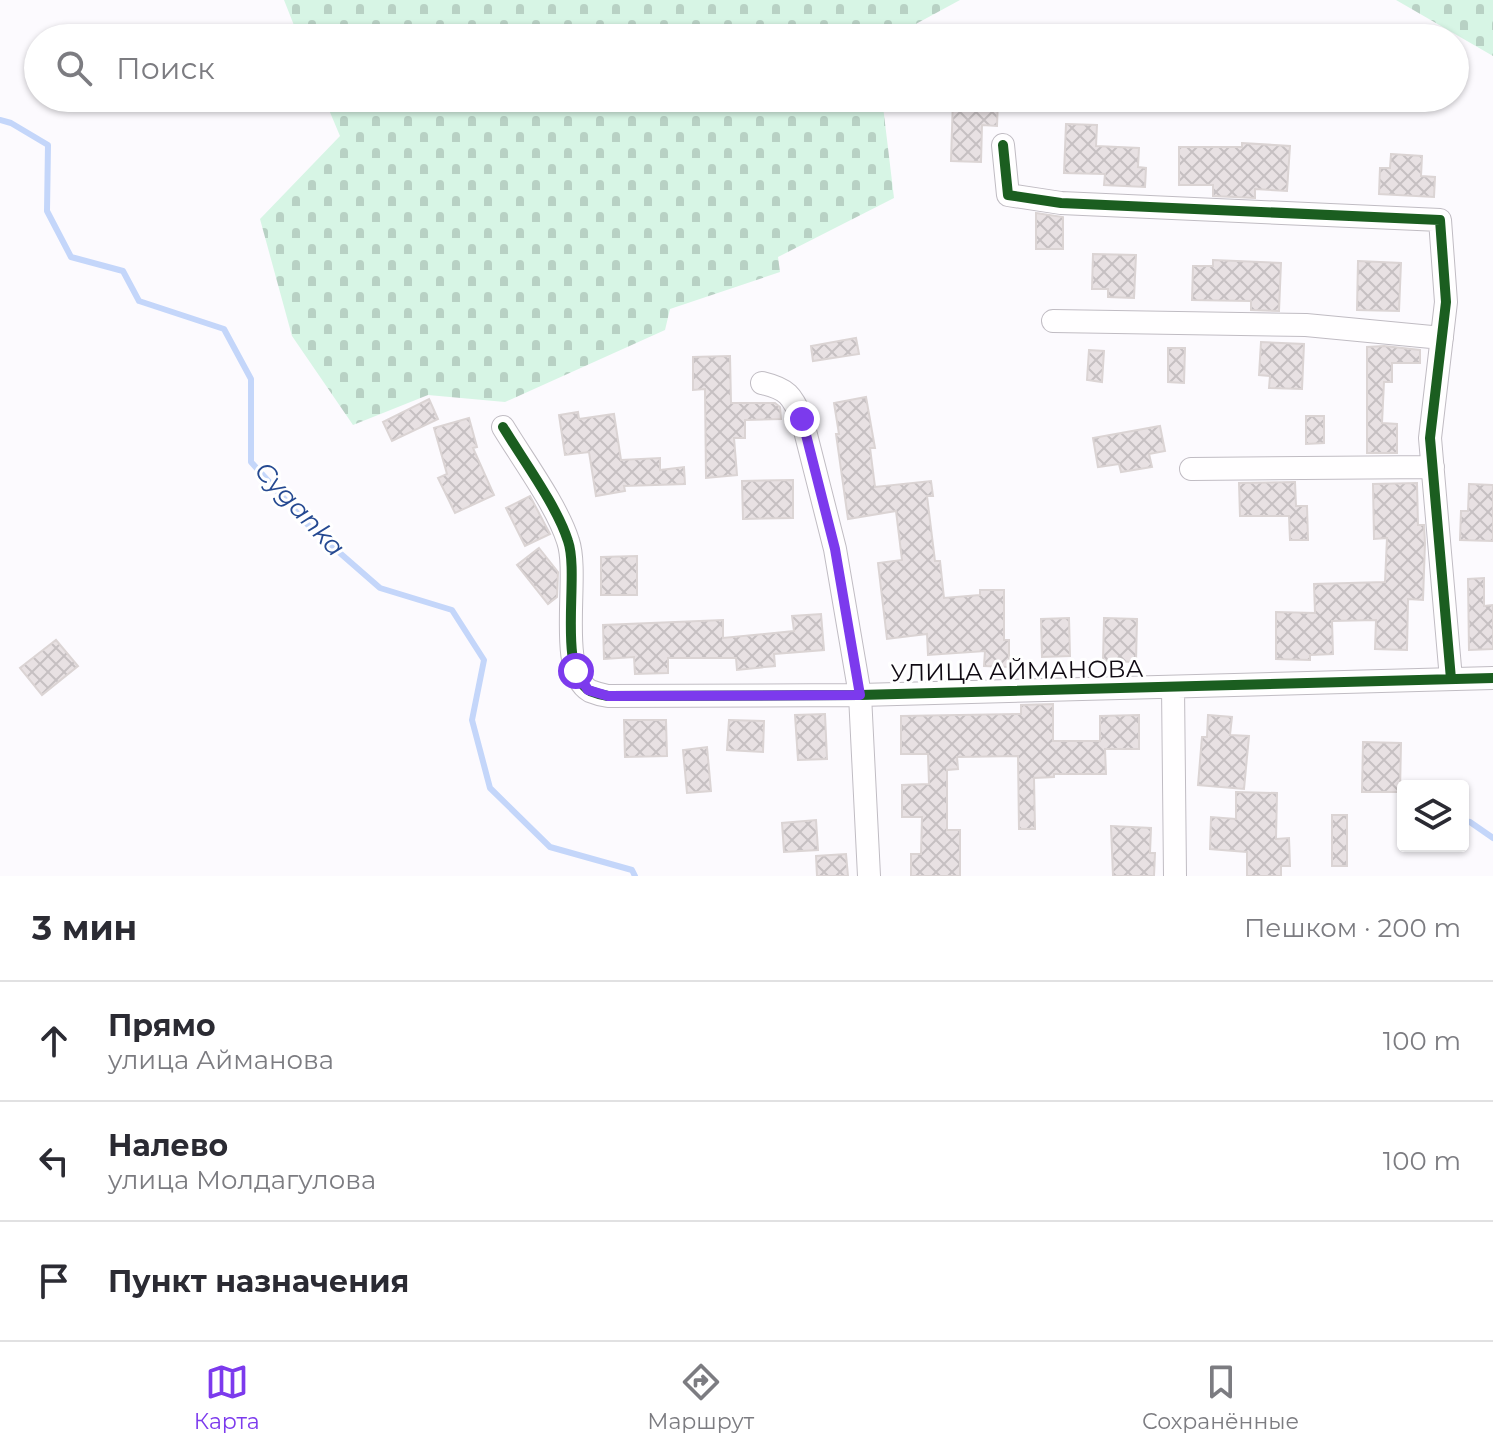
<!DOCTYPE html>
<html lang="ru">
<head>
<meta charset="utf-8">
<style>
  :root { --surface:#fff; --page:#f2f2f3; --text:#2b2b33; --muted:#7c7c81; --line:#e1e1e2; --accent:#7c3aed }
  body { margin:0; font-family:Montserrat,sans-serif; background:var(--page); color:var(--text) }
  .controls { position:absolute; right:24px; bottom:24px; display:grid; overflow:hidden; border-radius:8px; box-shadow:0 2px 6px #0004 }
  .controls button { width:72px; height:72px; display:grid; place-items:center; padding:0; border:0; border-bottom:2px solid var(--line); background:var(--surface); color:var(--text); font:40px sans-serif }
  .stop { position:absolute; width:24px; height:24px; margin:-18px; border:6px solid #7c3aed; border-radius:50%; background:#fff }
  .stop.end { background:#7c3aed; border-color:#fff; box-shadow:0 2px 8px #0008 }
  .list { margin:0; padding:0; list-style:none }
  h2 { display:flex; justify-content:space-between; align-items:center; height:104px; margin:0; padding:0 32px; font-size:34px }
  h2 small { font-size:26px; font-weight:400; color:var(--muted) }
  .list li { display:grid; grid-template-columns:52px 1fr auto; gap:24px; align-items:center; box-sizing:border-box; height:120px; padding:0 32px; border-top:2px solid var(--line) }
  .list b { display:block; font-size:30px; white-space:nowrap }
  .list p { margin:0; font-size:26px; white-space:nowrap; color:var(--muted) }
  .list em { font-size:26px; font-style:normal; color:var(--muted) }
  .icon { flex:none; width:44px; height:44px; fill:none; stroke:currentColor; stroke-width:2; stroke-linecap:round; stroke-linejoin:round }
  .map { position:relative; flex:none; width:1493px; height:876px; overflow:hidden }
  .search { position:absolute; background:var(--surface); box-shadow:0 2px 6px #0004; left:24px; right:24px; top:24px; height:88px; display:flex; align-items:center; gap:20px; box-sizing:border-box; padding:0 28px; border-radius:44px; color:var(--muted); font-size:30px }
  .sheet { height:464px; background:var(--surface) }
  nav { display:flex; justify-content:space-around; align-items:center; box-sizing:border-box; height:112px; border-top:2px solid var(--line); background:var(--surface); font-size:22px; color:var(--muted) }
  nav a { display:grid; justify-items:center; gap:4px }
  nav .on { color:var(--accent) }
  .map>svg:first-child { display:block }
  .cemetery { fill:url(#cemetery-stones) }
  .lines { fill:none; stroke-linecap:round; stroke-linejoin:round }
  .stream { stroke:#c4d6fa; stroke-width:6 }
  .building { fill:url(#building-cross-hatch); stroke:#dbd4d4; stroke-width:2 }
  .minor-casing { stroke:#c0bcc3; stroke-width:24 }
  .minor { stroke:#fffeff; stroke-width:22 }
  .cycleway-casing { stroke:#fff; stroke-width:15 }
  .cycleway { stroke:#1b5e20; stroke-width:10 }
  .route { stroke:#7c3aed; stroke-width:10 }
  .labels { text-anchor:middle; stroke-width:6; stroke-linejoin:round; paint-order:stroke }
  .street-label { font-size:24px; fill:#100a13; stroke:#fff }
  .water-label { font-size:26px; font-style:italic; fill:#254991; stroke:#fff }
</style>
</head>
<body>
<div class="map">
<svg width="1493" height="876" viewBox="0 0 1493 876">
  <defs>
    <pattern id="cemetery-stones" width="16" height="16" patternUnits="userSpaceOnUse" patternTransform="scale(2)"><rect width="16" height="16" fill="#d7f5e5"/><path d="M2 7V4a2 2 0 0 1 4 0v3zM10 15v-3a2 2 0 0 1 4 0v3z" fill="#b8d1c4"/></pattern>
    <pattern id="building-cross-hatch" width="8" height="8" patternUnits="userSpaceOnUse" patternTransform="scale(2)"><rect width="8" height="8" fill="#e8e1e3"/><path d="M0 0l8 8M0 8l8-8" fill="none" stroke="#c6c0c2"/></pattern>
  </defs>
  <rect width="100%" height="100%" fill="#fcfafe"/>
  <path class="cemetery" d="M 284,0 L 960,0 L 890,38 L 299,38 Z
    M 1396,0 L 1493,0 L 1493,56 Z
    M 324,98 L 882,98 L 894,198 L 778,257 L 780,272 L 670,309 L 665,330 L 505,402 L 428,395 L 353,425 L 292,336 L 260,219 L 340,136 Z"/>
  <g class="lines">
    <path class="stream" d="M 0,120 L 11,123 L 48,145 L 47,211 L 71,257 L 123,271 L 139,301 L 224,329 L 251,379 L 251,462 L 309,526 L 380,588 L 452,610 L 484,660 L 472,720 L 490,788 L 550,847 L 632,870 L 635,876
      M 1470,822 L 1493,838"/>
  </g>
  <path class="building" d="M 953,98 L 998,99 L 997,126 L 982,125 L 981,162 L 951,161 Z
    M 1066,124 L 1097,125 L 1096,146 L 1139,148 L 1138,167 L 1146,168 L 1145,187 L 1104,185 L 1105,174 L 1064,173 Z
    M 1242,143 L 1290,146 L 1287,191 L 1255,189 L 1255,198 L 1213,196 L 1213,185 L 1179,185 L 1179,147 L 1242,147 Z
    M 1391,154 L 1422,156 L 1421,176 L 1435,177 L 1434,197 L 1379,194 L 1380,168 L 1390,168 Z
    M 1036,213 L 1063,217 L 1063,249 L 1036,249 Z
    M 1093,254 L 1136,255 L 1134,298 L 1108,297 L 1108,289 L 1092,289 Z
    M 1213,260 L 1281,263 L 1279,311 L 1251,310 L 1251,301 L 1192,300 L 1193,266 L 1213,266 Z
    M 1358,261 L 1401,263 L 1399,311 L 1357,310 Z
    M 856,338 L 859,354 L 813,361 L 811,346 Z
    M 1261,342 L 1304,344 L 1302,389 L 1269,388 L 1270,376 L 1259,375 Z
    M 1384,346 L 1420,350 L 1420,363 L 1392,363 L 1392,382 L 1384,382 L 1382,423 L 1397,424 L 1397,453 L 1367,453 L 1367,347 Z
    M 1168,348 L 1185,348 L 1184,383 L 1168,382 Z
    M 1089,350 L 1104,351 L 1102,382 L 1087,380 Z
    M 730,356 L 731,403 L 775,403 L 780,407 L 781,419 L 745,420 L 745,438 L 734,438 L 737,475 L 706,478 L 705,389 L 693,390 L 693,357 Z
    M 866,397 L 875,448 L 870,448 L 875,487 L 931,481 L 933,496 L 927,496 L 935,561 L 940,561 L 944,598 L 980,595 L 980,590 L 1004,590 L 1004,640 L 1009,640 L 1009,667 L 984,666 L 985,651 L 928,655 L 927,634 L 887,639 L 878,563 L 902,560 L 896,511 L 848,519 L 836,434 L 839,434 L 834,403 Z
    M 429,399 L 438,419 L 392,441 L 383,422 Z
    M 578,412 L 579,419 L 614,414 L 621,460 L 660,458 L 660,470 L 684,467 L 685,484 L 624,486 L 625,491 L 596,496 L 589,452 L 565,455 L 559,415 Z
    M 1306,416 L 1324,416 L 1324,443 L 1306,444 Z
    M 469,418 L 477,447 L 473,448 L 494,495 L 455,513 L 438,478 L 447,474 L 434,428 Z
    M 1160,426 L 1165,451 L 1149,454 L 1152,467 L 1121,472 L 1119,464 L 1098,467 L 1093,438 Z
    M 793,480 L 793,518 L 743,519 L 742,481 Z
    M 1295,482 L 1296,506 L 1307,506 L 1308,540 L 1290,540 L 1289,516 L 1240,516 L 1239,483 Z
    M 1417,483 L 1418,525 L 1424,525 L 1425,543 L 1423,600 L 1408,599 L 1407,650 L 1375,649 L 1376,620 L 1332,621 L 1333,654 L 1310,655 L 1310,660 L 1276,659 L 1276,612 L 1315,613 L 1314,584 L 1385,582 L 1387,538 L 1374,539 L 1373,484 Z
    M 1469,484 L 1493,485 L 1493,541 L 1460,540 L 1461,511 L 1468,511 Z
    M 530,496 L 550,534 L 525,546 L 506,508 Z
    M 539,548 L 558,572 L 557,597 L 548,604 L 517,565 Z
    M 637,556 L 637,595 L 601,595 L 601,557 Z
    M 1484,578 L 1484,606 L 1493,605 L 1493,649 L 1469,650 L 1468,579 Z
    M 821,614 L 824,650 L 774,654 L 775,666 L 737,670 L 736,658 L 668,658 L 668,673 L 635,674 L 634,657 L 604,659 L 603,625 L 723,620 L 723,638 L 794,631 L 792,616 Z
    M 1069,618 L 1070,656 L 1042,657 L 1041,619 Z
    M 1104,618 L 1137,619 L 1136,662 L 1103,661 Z
    M 56,640 L 78,666 L 42,695 L 20,668 Z
    M 1053,704 L 1053,741 L 1100,741 L 1100,716 L 1139,715 L 1139,749 L 1105,749 L 1106,774 L 1054,774 L 1054,777 L 1034,778 L 1035,829 L 1019,829 L 1018,756 L 957,757 L 958,769 L 947,770 L 947,830 L 960,830 L 960,876 L 911,876 L 911,854 L 921,854 L 922,817 L 902,817 L 902,785 L 929,784 L 928,754 L 901,754 L 901,716 L 1021,714 L 1021,705 Z
    M 825,714 L 827,759 L 798,760 L 795,715 Z
    M 1208,715 L 1232,717 L 1230,735 L 1249,736 L 1244,789 L 1198,785 L 1202,737 L 1207,737 Z
    M 624,720 L 666,720 L 667,756 L 625,757 Z
    M 729,720 L 764,721 L 763,752 L 727,750 Z
    M 1363,742 L 1401,743 L 1400,792 L 1362,792 Z
    M 707,747 L 711,791 L 687,793 L 683,750 Z
    M 1236,792 L 1277,793 L 1276,839 L 1289,838 L 1290,866 L 1281,866 L 1281,876 L 1247,876 L 1247,852 L 1210,849 L 1211,817 L 1236,819 Z
    M 1332,815 L 1347,815 L 1347,866 L 1332,866 Z
    M 816,820 L 818,850 L 784,852 L 782,823 Z
    M 1111,826 L 1151,828 L 1150,853 L 1155,853 L 1154,876 L 1113,876 Z
    M 846,854 L 848,876 L 817,876 L 816,856 Z"/>
  <g class="lines">
    <g class="minor-casing">
      <path id="minor" d="M 1003,145 L 1008,195 L 1061,203 L 1440,220 L 1446,302 L 1430,438 L 1451,679
        M 1053,321 L 1306,325 L 1442,338
        M 762,383 C 787,389 792,395 802,419 L 835,549 L 860,695 L 869,876
        M 503,427 C 523,460 557,506 568,541 C 580,576 556,671 590,691 C 595,693 602,695 608,696 L 860,695 L 1493,678
        M 1191,469 L 1433,467
        M 1173,687 L 1175,876"/>
    </g>
    <use href="#minor" class="minor"/>
    <g class="cycleway-casing">
      <path id="cycleway" d="M 1003,145 L 1008,195 L 1061,203 L 1440,220 L 1446,302 L 1430,438 L 1451,679
        M 503,427 C 523,460 557,506 568,541 C 580,576 556,671 590,691 C 595,693 602,695 608,696 L 860,695 L 1493,678"/>
    </g>
    <use href="#cycleway" class="cycleway"/>
  </g>
  <g class="lines">
    <path class="route" d="M 576,671 L 588,690 L 608,696 L 860,695 L 835,549 L 802,419"/>
  </g>
  <g class="labels">
    <g class="street-label">
      <text transform="translate(1017 671) rotate(-1)" y="8">УЛИЦА АЙМАНОВА</text>
    </g>
    <g class="water-label">
      <text transform="translate(300 509) rotate(47)" y="9">Cyganka</text>
    </g>
  </g>
</svg>
<div class="controls">
<button><svg class="icon" aria-label="layers" viewBox="0 0 24 24"><path d="M12 4l9 5-9 5-9-5zM3 14l9 5 9-5"/></svg></button>
</div>
<div class="stop" style="left:576px;top:671px"></div>
<div class="stop end" style="left:802px;top:419px"></div>
<div class="search"><svg class="icon" aria-label="search" viewBox="0 0 24 24"><circle cx="10" cy="10" r="6"/><path d="M15 15l6 6"/></svg>Поиск</div>
</div>
<section class="sheet">
<h2>3 мин<small>Пешком · 200 m</small></h2>
<ul class="list">
<li><svg class="icon" aria-label="ahead" viewBox="0 0 24 24"><path d="M12 20V5M6 11l6-6 6 6"/></svg><div><b>Прямо</b><p>улица Айманова</p></div><em>100 m</em></li>
<li><svg class="icon" aria-label="left" viewBox="0 0 24 24"><path d="M17 20v-9H6M10 6l-5 5 5 5"/></svg><div><b>Налево</b><p>улица Молдагулова</p></div><em>100 m</em></li>
<li><svg class="icon" aria-label="arrive" viewBox="0 0 24 24"><path d="M6 21V4h12l-3 4 3 4H6"/></svg><div><b>Пункт назначения</b></div></li>
</ul>
</section>
<nav>
<a class="on"><svg class="icon" aria-label="map" viewBox="0 0 24 24"><path d="M3 6l6-2 6 2 6-2v14l-6 2-6-2-6 2zM9 4v14M15 6v14"/></svg>Карта</a>
<a><svg class="icon" aria-label="directions" viewBox="0 0 24 24"><path d="M12 3l9 9-9 9-9-9zM9 14v-3h6M13 9l2 2-2 2"/></svg>Маршрут</a>
<a><svg class="icon" aria-label="saved" viewBox="0 0 24 24"><path d="M7 4h10v16l-5-4-5 4z"/></svg>Сохранённые</a>
</nav>
</body>
</html>
